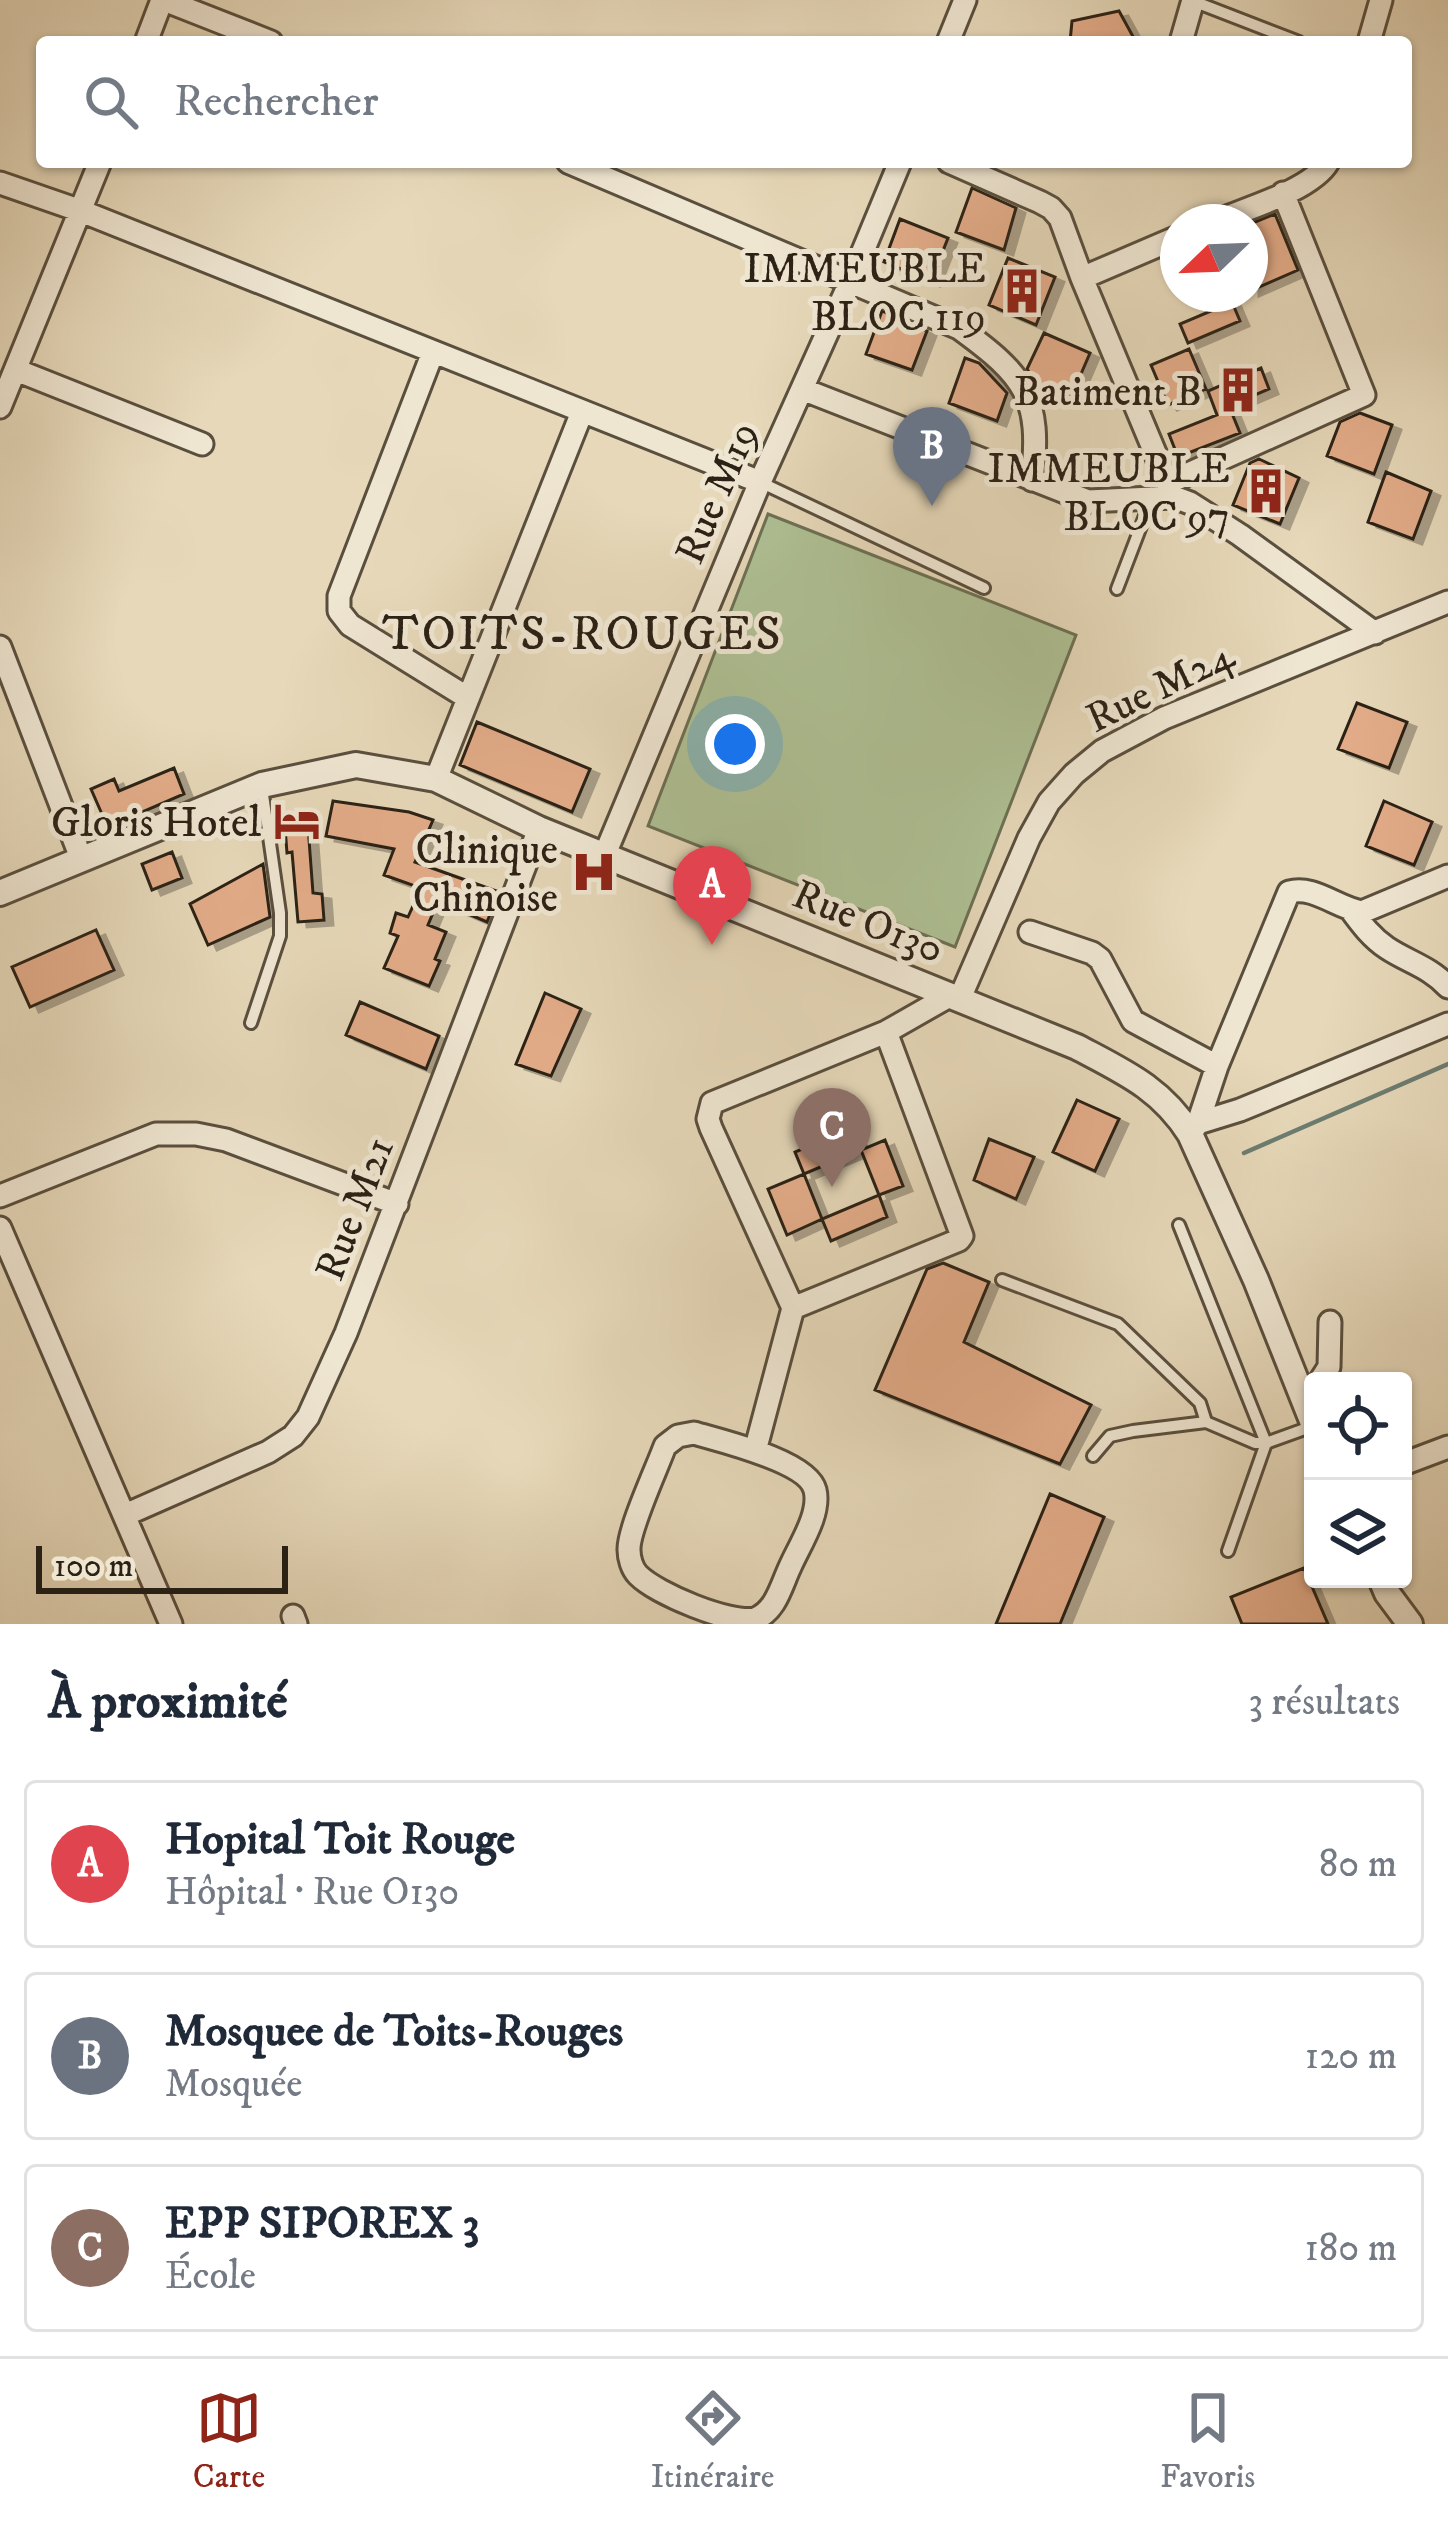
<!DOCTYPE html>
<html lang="fr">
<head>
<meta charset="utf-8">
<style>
  :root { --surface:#fff; --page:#f6f6f7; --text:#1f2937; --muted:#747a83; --line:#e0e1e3; --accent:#8f2418 }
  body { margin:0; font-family:"IM FELL DW Pica",serif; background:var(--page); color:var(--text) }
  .controls { position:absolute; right:36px; bottom:36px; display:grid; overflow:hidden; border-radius:12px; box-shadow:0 3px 9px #0004 }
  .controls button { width:108px; height:108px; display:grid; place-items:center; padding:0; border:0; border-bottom:3px solid var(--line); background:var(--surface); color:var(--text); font:60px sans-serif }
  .compass { position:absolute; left:1160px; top:204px; width:108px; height:108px; border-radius:50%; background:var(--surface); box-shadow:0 3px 9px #0004; rotate:247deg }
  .scale { position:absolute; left:36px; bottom:30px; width:252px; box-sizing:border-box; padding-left:12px; border:6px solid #2c2115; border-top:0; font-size:33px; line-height:42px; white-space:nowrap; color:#2c2115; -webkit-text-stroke:9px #efe6d2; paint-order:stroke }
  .you { position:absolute; left:735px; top:744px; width:42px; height:42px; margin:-30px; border:9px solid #fff; border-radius:50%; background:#1a73e8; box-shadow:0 0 0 18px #1a73e833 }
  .badge { display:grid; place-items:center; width:78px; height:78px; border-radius:50%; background:var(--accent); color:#fff; font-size:39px; font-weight:700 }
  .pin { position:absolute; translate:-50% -99px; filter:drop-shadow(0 3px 6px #0008) }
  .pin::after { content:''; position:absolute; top:63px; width:42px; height:36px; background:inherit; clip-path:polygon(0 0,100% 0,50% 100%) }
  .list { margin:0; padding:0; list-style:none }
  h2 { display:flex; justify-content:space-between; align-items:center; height:156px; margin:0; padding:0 48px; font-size:51px }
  h2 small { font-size:39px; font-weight:400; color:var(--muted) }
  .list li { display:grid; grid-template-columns:78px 1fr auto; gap:36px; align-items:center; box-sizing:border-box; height:168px; margin:0 24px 24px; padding:0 24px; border:3px solid var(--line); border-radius:12px }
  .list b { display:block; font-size:45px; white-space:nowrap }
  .list p { margin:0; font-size:39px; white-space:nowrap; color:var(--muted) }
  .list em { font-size:39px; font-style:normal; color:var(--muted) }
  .icon { flex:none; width:66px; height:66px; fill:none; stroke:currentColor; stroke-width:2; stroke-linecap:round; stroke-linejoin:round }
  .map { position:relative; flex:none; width:1448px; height:1624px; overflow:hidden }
  .search { position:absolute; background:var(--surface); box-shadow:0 3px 9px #0004; left:36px; right:36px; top:36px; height:132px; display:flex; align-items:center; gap:30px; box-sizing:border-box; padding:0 42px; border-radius:12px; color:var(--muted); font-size:45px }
  .sheet { height:732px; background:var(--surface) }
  nav { display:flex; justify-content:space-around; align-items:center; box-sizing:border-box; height:168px; border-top:3px solid var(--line); background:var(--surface); font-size:33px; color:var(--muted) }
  nav a { display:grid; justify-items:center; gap:6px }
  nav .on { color:var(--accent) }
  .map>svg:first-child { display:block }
  .green { fill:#aec094; stroke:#6d7054; stroke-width:3 }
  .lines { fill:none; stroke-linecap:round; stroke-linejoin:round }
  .stream { stroke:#6c7d71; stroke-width:4.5 }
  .building { fill:#e3ac89; stroke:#2c2115; stroke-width:3; filter:url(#shadow) }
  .service-casing { stroke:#5a4f3e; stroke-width:16 }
  .minor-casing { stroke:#5a4f3e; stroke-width:27 }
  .tertiary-casing { stroke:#5a4f3e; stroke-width:30 }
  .service { stroke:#efe6d2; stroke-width:10 }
  .minor { stroke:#efe6d2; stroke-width:21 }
  .tertiary { stroke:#efe6d2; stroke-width:24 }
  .labels { text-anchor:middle; stroke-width:10; stroke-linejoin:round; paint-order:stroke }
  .poi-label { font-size:42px; fill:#2c2115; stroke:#efe6d2; text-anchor:end }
  .street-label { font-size:42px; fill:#2c2115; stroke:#efe6d2 }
  .quarter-label { font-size:48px; letter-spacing:3px; fill:#2c2115; stroke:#efe6d2 }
</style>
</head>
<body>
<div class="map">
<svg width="1448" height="1624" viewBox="0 0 1448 1624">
  <defs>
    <filter id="shadow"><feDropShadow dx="9" dy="5" stdDeviation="0" flood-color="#0004"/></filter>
  </defs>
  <rect width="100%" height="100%" fill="#e6d8b9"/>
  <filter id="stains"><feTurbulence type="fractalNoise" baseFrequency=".00167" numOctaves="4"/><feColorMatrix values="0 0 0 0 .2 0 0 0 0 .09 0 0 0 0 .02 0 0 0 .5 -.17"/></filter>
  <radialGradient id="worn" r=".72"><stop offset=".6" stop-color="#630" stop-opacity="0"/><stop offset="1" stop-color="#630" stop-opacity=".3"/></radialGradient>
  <path class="green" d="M 768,514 L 1076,635 L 955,947 L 648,826 Z"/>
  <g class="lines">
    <path class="stream" d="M 1244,1153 L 1448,1064"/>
  </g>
  <path class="building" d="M 1119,11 L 1136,42 L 1070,42 L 1072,21 Z
    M 972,188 L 1016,208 L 1004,250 L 956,232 Z
    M 1275,214 L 1298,270 L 1250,291 L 1250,224 Z
    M 900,219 L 948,238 L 931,281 L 884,262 Z
    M 1008,258 L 1055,277 L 1036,325 L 989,305 Z
    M 1232,302 L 1240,321 L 1188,343 L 1180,324 Z
    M 882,311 L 927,331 L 912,370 L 866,354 Z
    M 1044,333 L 1090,353 L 1071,397 L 1036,382 L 1027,369 Z
    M 1189,349 L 1206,389 L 1168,405 L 1151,365 Z
    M 965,358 L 979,363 L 1007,393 L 997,421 L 949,403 Z
    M 1261,368 L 1269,389 L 1229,406 L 1240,433 L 1178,457 L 1169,434 L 1217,415 L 1208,391 Z
    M 1360,413 L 1392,425 L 1374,474 L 1327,456 L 1340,422 Z
    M 1259,459 L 1299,478 L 1280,524 L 1233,505 L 1250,463 Z
    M 1386,472 L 1431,491 L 1413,539 L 1368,522 Z
    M 1357,703 L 1407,722 L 1389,768 L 1338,749 Z
    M 477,722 L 590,769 L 572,812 L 460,765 Z
    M 174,768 L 184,794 L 117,823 L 105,821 L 91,789 L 114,779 L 119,791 Z
    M 333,801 L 409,812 L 433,820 L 415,862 L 499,892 L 487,922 L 438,901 L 428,925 L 446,932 L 435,959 L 440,961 L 429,986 L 384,968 L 398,936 L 390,933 L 396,913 L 408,917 L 421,888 L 384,875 L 394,849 L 326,836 Z
    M 1384,801 L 1432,822 L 1414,865 L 1366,846 Z
    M 307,813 L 313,893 L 322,894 L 324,920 L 298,922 L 292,852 L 287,853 L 284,814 Z
    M 172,852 L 182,878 L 152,890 L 142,864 Z
    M 263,864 L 270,917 L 208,945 L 190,904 Z
    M 96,930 L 114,970 L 30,1007 L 12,967 Z
    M 545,993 L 581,1009 L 551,1076 L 516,1064 Z
    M 360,1002 L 439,1036 L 426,1069 L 346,1035 Z
    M 1077,1100 L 1119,1119 L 1095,1171 L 1053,1152 Z
    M 852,1128 L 861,1150 L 804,1174 L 795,1152 Z
    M 989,1139 L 1034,1157 L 1016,1199 L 974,1180 Z
    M 885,1140 L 903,1186 L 879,1195 L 861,1150 Z
    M 804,1174 L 822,1219 L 787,1235 L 768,1189 Z
    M 879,1195 L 887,1217 L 831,1241 L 822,1219 Z
    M 943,1263 L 989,1282 L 964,1342 L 1091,1405 L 1060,1464 L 875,1390 L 927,1269 Z
    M 1050,1494 L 1104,1517 L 1060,1624 L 996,1624 Z
    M 1304,1568 L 1328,1624 L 1242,1624 L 1231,1597 Z"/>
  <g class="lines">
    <g class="service-casing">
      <path id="service" d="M 1193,1 L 1299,42
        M 760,482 L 984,588
        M 1117,589 L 1151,500
        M 251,1023 L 280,936 L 280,913 L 262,788
        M 1179,1225 L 1266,1443 L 1228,1551
        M 1002,1280 L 1118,1324 L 1200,1403 L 1206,1422
        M 1093,1456 L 1110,1436 L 1133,1431 L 1206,1422 L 1255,1443 L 1266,1443 L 1313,1426"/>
    </g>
    <g class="minor-casing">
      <path id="minor" d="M 164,0 L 271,42
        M 146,42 L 162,0
        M 948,42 L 965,0
        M 1181,42 L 1193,0
        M 1369,42 L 1381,0
        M 568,162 L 959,328 C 1025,376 1042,397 1032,480
        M 949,162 L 1040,202 L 1051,208 L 1060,218 L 1082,278 L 1171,491
        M 0,183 L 81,211 L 760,482
        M 1214,222 C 1245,209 1312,190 1328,162
        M 1082,278 L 1178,237
        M 433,352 L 339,596 L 339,611 L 350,625 L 468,698
        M 16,370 L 202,444
        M 802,389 L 1088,501 L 1174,497 L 1190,503 L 1240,535 L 1375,633
        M 0,407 L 100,162
        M 1168,483 L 1364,395 L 1283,193
        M 0,647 L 81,858
        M 436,779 L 582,412
        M 605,854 L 760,482 L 851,280 L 900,162
        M 1351,910 C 1362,925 1372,938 1387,948 C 1408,962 1430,967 1448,987
        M 1030,932 L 1092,953 L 1100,959 L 1133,1021 L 1217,1066
        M 960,998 L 1029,838 L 1049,802 L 1074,774 L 1102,751 L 1164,718 L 1448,602
        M 886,1032 L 962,1236 L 959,1240 L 793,1308 L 711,1128 L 708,1119 L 712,1103 Z
        M 886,1032 L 951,995
        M 1198,1123 L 1240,1110 L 1448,1024
        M 1190,1134 L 1198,1123 L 1217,1066 L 1289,892 C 1314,885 1337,908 1362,912 L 1448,876
        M 0,1196 L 156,1134 L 196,1134 L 226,1140 L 397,1204
        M 0,1228 L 171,1624
        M 1320,1381 L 1329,1367 L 1330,1322
        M 694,1433 C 721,1441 808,1461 815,1490 C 821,1514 799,1546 790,1567 C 781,1586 776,1611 755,1619 C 729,1624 657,1594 638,1575 C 632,1569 629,1558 629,1550 C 628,1530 657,1468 665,1446 L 678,1436 Z
        M 755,1451 L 793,1308
        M 1403,1464 L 1448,1447
        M 125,1515 L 268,1452 L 293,1436 L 308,1417 L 346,1333 L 539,829
        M 293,1616 L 296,1624"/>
    </g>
    <g class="tertiary-casing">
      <path id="tertiary" d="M 0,893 L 262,785 L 356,765 L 436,779 L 539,829 L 1077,1047 C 1124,1072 1161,1088 1190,1134 L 1256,1280 L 1313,1423
        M 1381,1579 L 1387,1593 L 1410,1624"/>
    </g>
    <use href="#service" class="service"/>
    <use href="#minor" class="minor"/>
    <use href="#tertiary" class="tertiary"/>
  </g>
  <defs>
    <g id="building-bare" transform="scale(3.6)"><path d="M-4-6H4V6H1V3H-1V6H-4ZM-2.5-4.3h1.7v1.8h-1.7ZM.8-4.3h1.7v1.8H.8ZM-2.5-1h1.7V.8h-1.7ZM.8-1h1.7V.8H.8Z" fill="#8f2418" stroke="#efe6d2" stroke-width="2.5" paint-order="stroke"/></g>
    <g id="hotel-bare" transform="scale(3.6)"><path d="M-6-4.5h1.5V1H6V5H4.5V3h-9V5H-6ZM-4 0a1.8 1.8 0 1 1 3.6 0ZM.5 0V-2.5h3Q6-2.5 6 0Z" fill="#8f2418" stroke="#efe6d2" stroke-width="2.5" paint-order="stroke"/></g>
    <g id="hospital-bare" transform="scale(3.6)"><path d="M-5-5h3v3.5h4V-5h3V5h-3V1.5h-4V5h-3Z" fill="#8f2418" stroke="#efe6d2" stroke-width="2.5" paint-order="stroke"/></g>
  </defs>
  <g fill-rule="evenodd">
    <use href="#building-bare" x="1022" y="291"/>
    <use href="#building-bare" x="1238" y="390"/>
    <use href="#building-bare" x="1266" y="491"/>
    <use href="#hotel-bare" x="297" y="821"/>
    <use href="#hospital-bare" x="594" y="872"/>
  </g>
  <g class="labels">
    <g class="poi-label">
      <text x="986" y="282">IMMEUBLE<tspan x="986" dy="48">BLOC 119</tspan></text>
      <text x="1202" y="405">Batiment B</text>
      <text x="1230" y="482">IMMEUBLE<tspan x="1230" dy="48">BLOC 97</tspan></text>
      <text x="261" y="836">Gloris Hotel</text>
      <text x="558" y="863">Clinique<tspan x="558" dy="48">Chinoise</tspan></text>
    </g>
    <g class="street-label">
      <text transform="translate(715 492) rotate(-67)" y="15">Rue M19</text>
      <text transform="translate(1159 685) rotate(-26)" y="15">Rue M24</text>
      <text transform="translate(869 920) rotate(22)" y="15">Rue O130</text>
      <text transform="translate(353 1208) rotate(-69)" y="15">Rue M21</text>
    </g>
    <g class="quarter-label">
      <text x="583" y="649">TOITS-ROUGES</text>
    </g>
  </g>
  <rect width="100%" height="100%" filter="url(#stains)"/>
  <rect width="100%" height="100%" fill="url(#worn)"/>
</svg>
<div class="controls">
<button><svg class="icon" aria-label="locate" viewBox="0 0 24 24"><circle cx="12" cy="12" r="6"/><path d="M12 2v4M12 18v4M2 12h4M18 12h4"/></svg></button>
<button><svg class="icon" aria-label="layers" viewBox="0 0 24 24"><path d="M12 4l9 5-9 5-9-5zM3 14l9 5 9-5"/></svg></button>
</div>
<svg class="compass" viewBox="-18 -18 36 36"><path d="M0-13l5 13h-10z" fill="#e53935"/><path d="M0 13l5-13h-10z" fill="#747a83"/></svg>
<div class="scale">100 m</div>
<div class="you"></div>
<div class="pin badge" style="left:712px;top:945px;background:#e0444e">A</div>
<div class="pin badge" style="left:932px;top:506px;background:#6b7280">B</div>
<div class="pin badge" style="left:832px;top:1187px;background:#8d6e63">C</div>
<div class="search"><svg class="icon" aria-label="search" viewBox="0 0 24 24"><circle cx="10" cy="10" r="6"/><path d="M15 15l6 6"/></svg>Rechercher</div>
</div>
<section class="sheet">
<h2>À proximité<small>3 résultats</small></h2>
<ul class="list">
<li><span class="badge" style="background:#e0444e">A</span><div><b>Hopital Toit Rouge</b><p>Hôpital · Rue O130</p></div><em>80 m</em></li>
<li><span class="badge" style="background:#6b7280">B</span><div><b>Mosquee de Toits-Rouges</b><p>Mosquée</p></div><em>120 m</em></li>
<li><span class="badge" style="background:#8d6e63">C</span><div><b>EPP SIPOREX 3</b><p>École</p></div><em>180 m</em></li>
</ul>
</section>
<nav>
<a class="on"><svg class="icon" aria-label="map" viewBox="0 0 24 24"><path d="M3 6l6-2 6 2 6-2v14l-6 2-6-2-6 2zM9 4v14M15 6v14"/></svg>Carte</a>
<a><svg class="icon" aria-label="directions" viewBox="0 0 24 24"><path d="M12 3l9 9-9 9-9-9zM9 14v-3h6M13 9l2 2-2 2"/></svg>Itinéraire</a>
<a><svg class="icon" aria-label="saved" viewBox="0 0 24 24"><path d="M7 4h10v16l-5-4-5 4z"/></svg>Favoris</a>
</nav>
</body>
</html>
